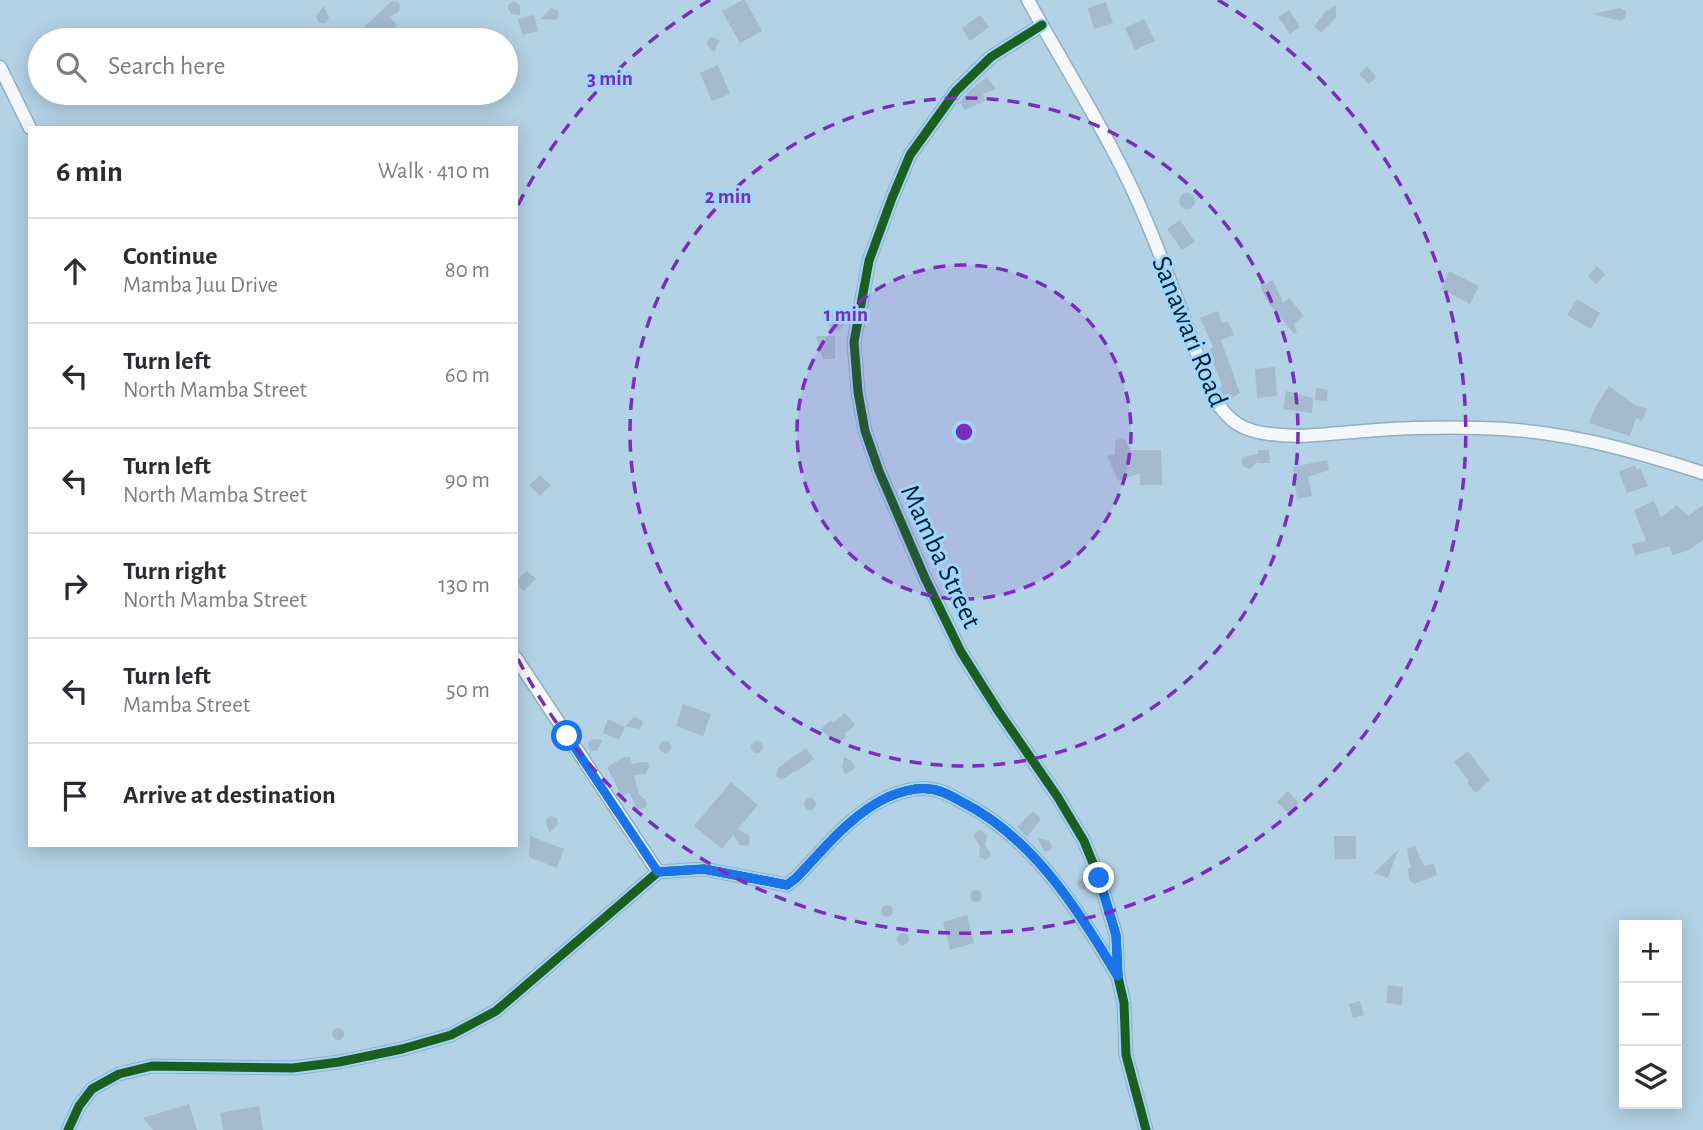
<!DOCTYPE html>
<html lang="en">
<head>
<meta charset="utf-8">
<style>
  :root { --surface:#fff; --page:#f2f2f3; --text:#2b2b33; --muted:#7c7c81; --line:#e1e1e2 }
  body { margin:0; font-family:"Alegreya Sans",sans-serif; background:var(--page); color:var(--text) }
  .controls { position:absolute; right:21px; bottom:21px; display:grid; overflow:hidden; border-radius:0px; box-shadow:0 4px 18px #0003 }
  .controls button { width:63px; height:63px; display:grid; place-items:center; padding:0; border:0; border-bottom:2px solid var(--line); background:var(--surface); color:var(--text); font:35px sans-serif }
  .stop { position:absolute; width:21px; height:21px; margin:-16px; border:5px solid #1a73e8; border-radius:50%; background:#fff }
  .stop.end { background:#1a73e8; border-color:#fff; box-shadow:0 2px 7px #0008 }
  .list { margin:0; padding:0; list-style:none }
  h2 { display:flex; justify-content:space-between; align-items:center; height:91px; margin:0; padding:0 28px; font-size:30px }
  h2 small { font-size:23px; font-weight:400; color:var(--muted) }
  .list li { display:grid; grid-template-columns:46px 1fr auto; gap:21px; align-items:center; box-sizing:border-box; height:105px; padding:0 28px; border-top:2px solid var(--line) }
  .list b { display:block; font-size:26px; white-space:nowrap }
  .list p { margin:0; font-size:23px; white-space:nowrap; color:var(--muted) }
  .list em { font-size:23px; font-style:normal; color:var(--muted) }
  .icon { flex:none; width:38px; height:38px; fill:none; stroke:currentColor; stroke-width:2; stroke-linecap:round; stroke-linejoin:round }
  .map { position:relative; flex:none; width:1703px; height:1130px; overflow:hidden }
  .search { position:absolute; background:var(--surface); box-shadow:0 4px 18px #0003; left:28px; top:28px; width:490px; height:77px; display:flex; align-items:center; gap:18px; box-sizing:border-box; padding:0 24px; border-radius:38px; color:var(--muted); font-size:26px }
  .panel { position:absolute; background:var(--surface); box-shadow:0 4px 18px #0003; left:28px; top:126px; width:490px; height:721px; border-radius:0px }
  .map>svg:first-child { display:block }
  .building { fill:#a4bbcf }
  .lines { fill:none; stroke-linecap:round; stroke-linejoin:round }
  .minor-casing { stroke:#92aec0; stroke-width:15 }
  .minor { stroke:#f4f8fb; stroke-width:12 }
  .cycleway-casing { stroke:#9ed7fb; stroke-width:13 }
  .cycleway { stroke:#1b5e20; stroke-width:9 }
  .route { stroke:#1a73e8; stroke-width:9 }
  .ring { fill:none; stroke:#7b2cbf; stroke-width:3.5; stroke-dasharray:12 9 }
  .labels { text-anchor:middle; stroke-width:6; stroke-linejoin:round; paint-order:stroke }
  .street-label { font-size:28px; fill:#012031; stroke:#9ed7fb }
  .centre { fill:#7b2cbf; stroke:#9ed7fb; stroke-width:3.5 }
  .ring-label { font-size:21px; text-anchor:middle; font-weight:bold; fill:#7b2cbf; stroke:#9ed7fb; stroke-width:6; stroke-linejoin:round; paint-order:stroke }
</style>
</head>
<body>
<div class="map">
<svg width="1703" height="1130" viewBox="0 0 1703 1130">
  <rect width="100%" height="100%" fill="#b3d2e6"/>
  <path class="building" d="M 743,0 L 745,0 L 762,31 L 740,43 L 722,11 Z
    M 392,1 L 398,2 L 400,5 L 399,11 L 390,17 L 397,25 L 381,40 L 372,31 L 366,36 L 361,30 Z
    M 514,1 L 520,6 L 520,15 L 512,14 L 508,9 L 508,5 Z
    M 1106,2 L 1113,23 L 1094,29 L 1088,8 Z
    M 1336,5 L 1336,18 L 1321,33 L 1314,26 L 1326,11 Z
    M 324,6 L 329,18 L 326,23 L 319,23 L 316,16 Z
    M 551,8 L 559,11 L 558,18 L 555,20 L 541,19 Z
    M 1620,8 L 1626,11 L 1625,18 L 1621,21 L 1592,14 Z
    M 1289,10 L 1300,27 L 1290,34 L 1278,17 Z
    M 534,15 L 538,31 L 522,35 L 518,19 Z
    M 980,15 L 989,27 L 970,41 L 962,28 Z
    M 1144,19 L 1155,41 L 1135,50 L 1125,28 Z
    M 710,37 L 720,40 L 714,52 L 706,44 Z
    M 718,65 L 730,94 L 712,101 L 700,73 Z
    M 1367,66 L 1376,77 L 1369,84 L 1359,74 Z
    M 987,77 L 996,89 L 983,94 L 985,101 L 964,110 L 961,103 L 957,105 L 970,90 Z
    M1179 201a8 8 0 1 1 16 0a8 8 0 1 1-16 0Z
    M 1180,220 L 1195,242 L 1182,250 L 1167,229 Z
    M 1597,266 L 1605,275 L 1596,284 L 1588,276 Z
    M 1449,271 L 1479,286 L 1470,304 L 1441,289 Z
    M 1273,280 L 1283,303 L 1289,298 L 1304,316 L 1294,324 L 1297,332 L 1294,334 L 1267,301 L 1260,286 Z
    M 1577,299 L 1600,313 L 1591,329 L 1567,315 Z
    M 1218,311 L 1222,323 L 1228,321 L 1234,335 L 1221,340 L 1240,393 L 1227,401 L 1219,388 L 1222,386 L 1209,350 L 1213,347 L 1200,318 Z
    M 832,313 L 841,315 L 844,323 L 842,328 L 831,334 L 827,320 Z
    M 816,336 L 835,336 L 835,359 L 823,359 Z
    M 1275,367 L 1277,396 L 1257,398 L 1255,369 Z
    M 1609,386 L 1635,405 L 1647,409 L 1642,421 L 1636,418 L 1630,436 L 1589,423 L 1597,404 Z
    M 1316,388 L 1328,390 L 1327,401 L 1315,400 Z
    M 1286,391 L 1313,398 L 1312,413 L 1283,409 Z
    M 1121,438 L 1126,441 L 1130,450 L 1161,450 L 1162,485 L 1140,485 L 1140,473 L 1118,481 L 1107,456 L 1115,454 L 1115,441 Z
    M 1258,450 L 1269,450 L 1270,463 L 1258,463 L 1258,461 L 1250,469 L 1244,467 L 1241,461 L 1243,457 L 1258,454 Z
    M 1327,460 L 1329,470 L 1308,477 L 1312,496 L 1297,499 L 1293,467 Z
    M 1635,465 L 1637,470 L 1640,468 L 1648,486 L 1627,493 L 1619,472 Z
    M 540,475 L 551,485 L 540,496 L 529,485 Z
    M 1654,501 L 1661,517 L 1677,505 L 1688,516 L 1703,505 L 1703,540 L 1687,551 L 1672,555 L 1670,546 L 1635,555 L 1632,544 L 1646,541 L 1634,510 Z
    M 527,571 L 536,579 L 523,591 L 516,581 Z
    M 683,704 L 711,714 L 703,736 L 676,726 Z
    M 845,713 L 855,725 L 844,734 L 846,737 L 836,745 L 821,729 L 831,720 L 833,723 Z
    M 634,717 L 642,720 L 643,725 L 639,729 L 625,726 Z
    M 608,719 L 625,727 L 619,740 L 603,733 Z
    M 593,739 L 602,740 L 597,751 L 591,751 L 588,746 L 588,742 Z
    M659 747a6 6 0 1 1 12 0a6 6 0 1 1-12 0Z
    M751 747a6 6 0 1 1 12 0a6 6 0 1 1-12 0Z
    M 806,748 L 814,759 L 796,772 L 795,771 L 783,779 L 778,778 L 776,776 L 778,768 Z
    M 1468,751 L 1490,780 L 1476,793 L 1467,783 L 1469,781 L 1454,762 Z
    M 624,757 L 630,757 L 632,764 L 643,762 L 648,762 L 649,767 L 646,774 L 634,775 L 639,794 L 647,802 L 646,807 L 642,809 L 637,809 L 629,792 L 622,797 L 607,767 Z
    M 844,757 L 852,761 L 855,767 L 853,770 L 845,774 L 842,767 Z
    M 731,782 L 758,805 L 738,829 L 750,836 L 749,844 L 747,846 L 740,845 L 733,835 L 722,849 L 694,826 Z
    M 1288,791 L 1299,803 L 1288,813 L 1277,802 Z
    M804 804a6 6 0 1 1 12 0a6 6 0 1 1-12 0Z
    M 1033,811 L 1041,819 L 1027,837 L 1017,827 Z
    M 552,816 L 557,819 L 558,824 L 549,833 L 546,821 L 548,817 Z
    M 980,830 L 987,835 L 985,845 L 990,852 L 990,856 L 986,860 L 979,857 L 980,846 L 974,837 L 975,833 Z
    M 530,836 L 564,849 L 557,868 L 529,857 Z
    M 1334,836 L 1356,836 L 1356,859 L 1335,859 Z
    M 1037,838 L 1050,841 L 1052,848 L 1049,851 L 1044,851 Z
    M 1415,846 L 1424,866 L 1434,864 L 1437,875 L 1414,884 L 1409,879 L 1408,868 L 1411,869 L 1407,849 Z
    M 1398,850 L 1388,878 L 1374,873 Z
    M1077 884a6 6 0 1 1 12 0a6 6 0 1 1-12 0Z
    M970 896a6 6 0 1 1 12 0a6 6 0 1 1-12 0Z
    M881 911a6 6 0 1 1 12 0a6 6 0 1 1-12 0Z
    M 967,915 L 974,943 L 950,950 L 943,922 Z
    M897 939a6 6 0 1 1 12 0a6 6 0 1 1-12 0Z
    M 1388,985 L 1403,987 L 1402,1005 L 1386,1003 Z
    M 1360,1001 L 1364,1015 L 1353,1018 L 1349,1004 Z
    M332 1034a6 6 0 1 1 12 0a6 6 0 1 1-12 0Z
    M 189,1104 L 197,1130 L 153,1130 L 143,1118 Z
    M 259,1106 L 263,1130 L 223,1130 L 220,1113 Z"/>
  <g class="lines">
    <g class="minor-casing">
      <path id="minor" d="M 1028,0 C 1069,75 1116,146 1148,225 C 1172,282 1192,342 1214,399 C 1230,422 1242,431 1270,434 C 1306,439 1342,432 1377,430 C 1411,428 1445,427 1479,428 C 1557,429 1629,449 1703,473
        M 1042,25 L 991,57 L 956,91 L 910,155 L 892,198 L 869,261 L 854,342 L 858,392 L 865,431 L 879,471 L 925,578 L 961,652 L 999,712 L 1057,796 L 1084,841 L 1099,878 L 1116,935 L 1118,977 L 1124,1003 L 1126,1055 L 1146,1130
        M 0,67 L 30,128
        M 516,658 L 658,872
        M 68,1130 L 79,1106 L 92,1089 L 119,1074 L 152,1066 L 293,1068 L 339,1062 L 402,1049 L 451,1035 L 496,1011 L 658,872 L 704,869 L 787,885 L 796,878 C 824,849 851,814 888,797 C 900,792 917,787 930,789 C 942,790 953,797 964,803 C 1034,839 1079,911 1118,977"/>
    </g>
    <use href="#minor" class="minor"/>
    <g class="cycleway-casing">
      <path id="cycleway" d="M 1042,25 L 991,57 L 956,91 L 910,155 L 892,198 L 869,261 L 854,342 L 858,392 L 865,431 L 879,471 L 925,578 L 961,652 L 999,712 L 1057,796 L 1084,841 L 1099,878 L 1116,935 L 1118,977 L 1124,1003 L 1126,1055 L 1146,1130
        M 68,1130 L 79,1106 L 92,1089 L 119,1074 L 152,1066 L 293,1068 L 339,1062 L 402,1049 L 451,1035 L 496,1011 L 658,872 L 704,869 L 787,885 L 796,878 C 824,849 851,814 888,797 C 900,792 917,787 930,789 C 942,790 953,797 964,803 C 1034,839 1079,911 1118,977"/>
    </g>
    <use href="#cycleway" class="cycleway"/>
  </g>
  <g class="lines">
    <path class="route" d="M 567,736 L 658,872 L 704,869 L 787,885 L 796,878 C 824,849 851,814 888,797 C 900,792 917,787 930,789 C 942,790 953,797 964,803 C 1034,839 1079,911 1118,976 L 1116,935 L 1099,878"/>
  </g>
  <circle cx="964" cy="432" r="167" fill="#7b2cbf" fill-opacity=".12"/>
  <g class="ring">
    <circle cx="964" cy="432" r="167"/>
    <circle cx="964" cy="432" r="334"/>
    <path d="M518 205A501 501 0 0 1 710 0M1218 0A501 501 0 1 1 518 659"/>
  </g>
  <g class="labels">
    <g class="street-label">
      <text transform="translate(1191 331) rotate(68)" y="10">Sanawari Road</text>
      <text transform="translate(942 556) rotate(65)" y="10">Mamba Street</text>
    </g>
  </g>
  <circle cx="964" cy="432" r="10" class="centre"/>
  <g class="ring-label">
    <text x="610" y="85">3 min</text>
    <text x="728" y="203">2 min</text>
    <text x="846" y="321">1 min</text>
  </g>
</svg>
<div class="controls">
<button>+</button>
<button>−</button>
<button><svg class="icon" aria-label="layers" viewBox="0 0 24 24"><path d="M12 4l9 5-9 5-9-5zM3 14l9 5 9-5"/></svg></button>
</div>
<div class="stop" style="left:567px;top:736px"></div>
<div class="stop end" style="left:1099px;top:878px"></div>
<div class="search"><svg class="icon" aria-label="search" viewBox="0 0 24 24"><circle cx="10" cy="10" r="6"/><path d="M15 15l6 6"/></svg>Search here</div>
<section class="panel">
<h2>6 min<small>Walk · 410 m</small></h2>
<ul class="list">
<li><svg class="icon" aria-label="ahead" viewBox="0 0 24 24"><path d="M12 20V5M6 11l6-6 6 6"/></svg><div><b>Continue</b><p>Mamba Juu Drive</p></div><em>80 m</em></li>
<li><svg class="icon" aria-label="left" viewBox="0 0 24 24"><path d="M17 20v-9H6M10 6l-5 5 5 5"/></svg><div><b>Turn left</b><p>North Mamba Street</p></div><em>60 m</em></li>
<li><svg class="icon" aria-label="left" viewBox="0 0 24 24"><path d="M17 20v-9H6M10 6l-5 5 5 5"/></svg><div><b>Turn left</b><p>North Mamba Street</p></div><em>90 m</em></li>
<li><svg class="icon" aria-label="right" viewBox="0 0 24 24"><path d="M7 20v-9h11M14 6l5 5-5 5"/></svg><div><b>Turn right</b><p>North Mamba Street</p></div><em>130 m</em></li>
<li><svg class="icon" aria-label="left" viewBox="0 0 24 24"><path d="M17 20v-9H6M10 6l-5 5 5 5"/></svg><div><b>Turn left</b><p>Mamba Street</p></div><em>50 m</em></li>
<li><svg class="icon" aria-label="arrive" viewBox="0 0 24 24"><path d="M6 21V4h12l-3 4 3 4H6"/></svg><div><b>Arrive at destination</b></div></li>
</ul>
</section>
</div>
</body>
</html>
